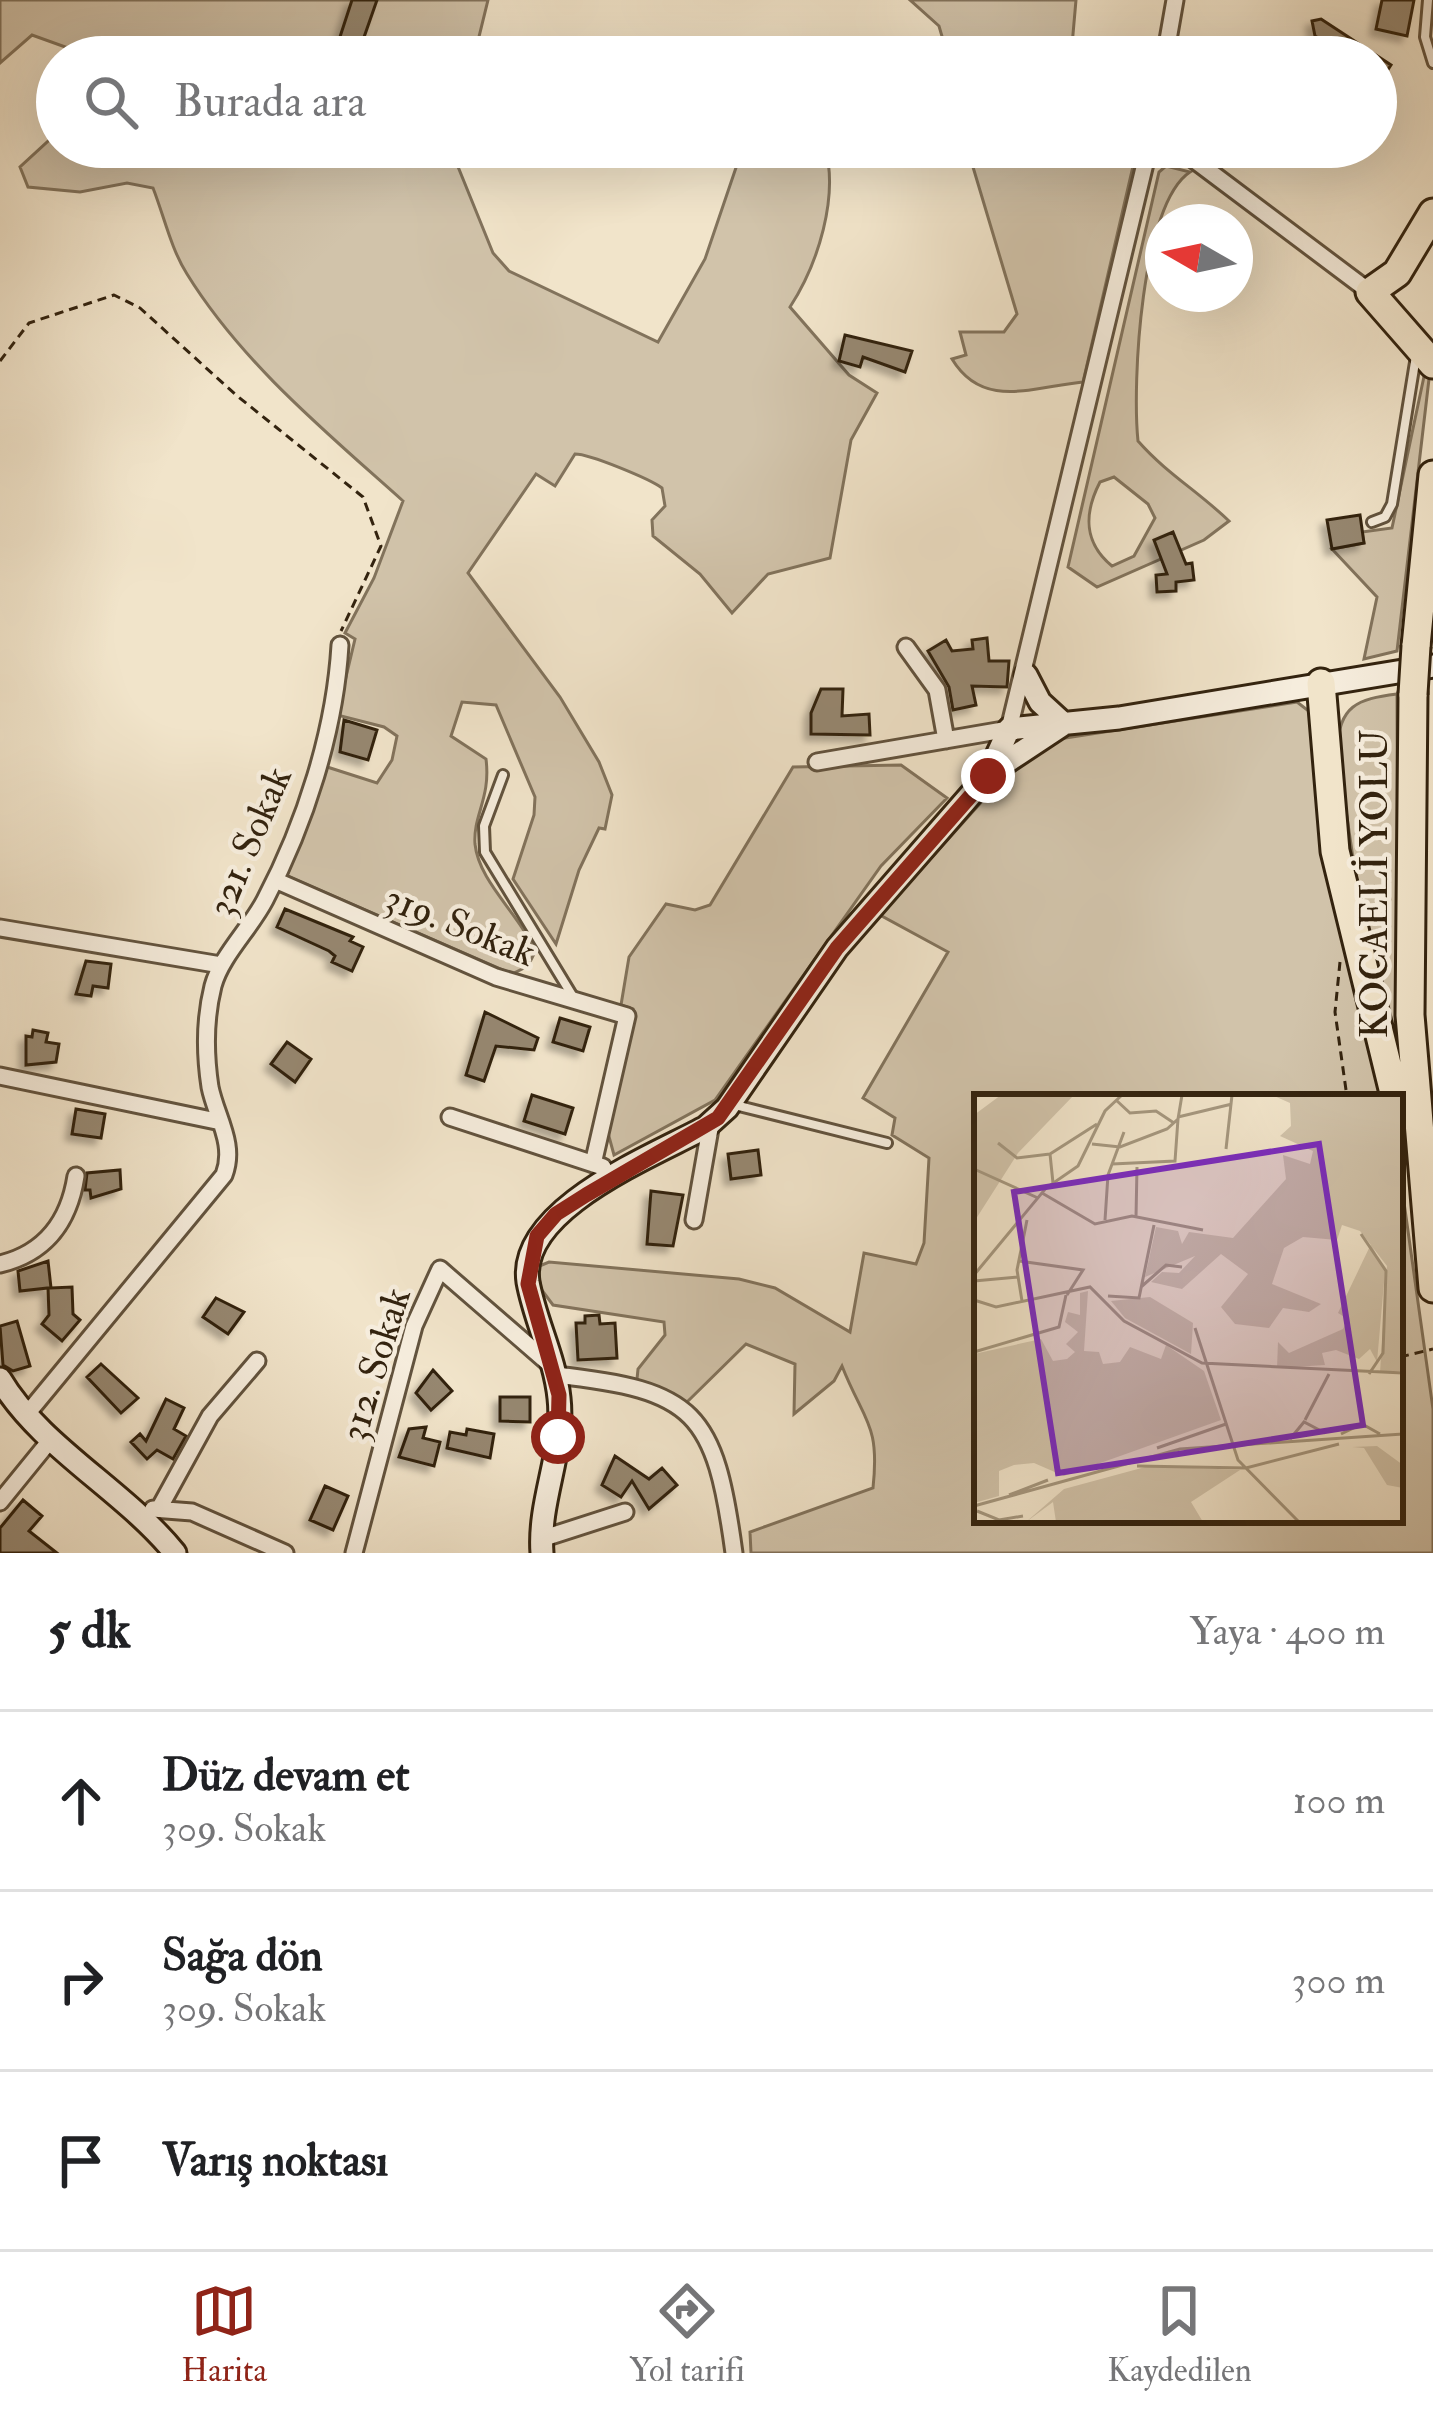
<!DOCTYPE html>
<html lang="tr">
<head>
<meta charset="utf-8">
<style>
  :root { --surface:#fff; --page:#f2f2f2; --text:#202124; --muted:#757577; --line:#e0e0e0; --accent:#8f2418 }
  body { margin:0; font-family:"IM FELL Double Pica",serif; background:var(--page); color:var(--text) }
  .compass { position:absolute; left:1145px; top:204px; width:108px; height:108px; border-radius:50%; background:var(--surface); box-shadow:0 12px 48px #0002; rotate:279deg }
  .stop { position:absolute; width:36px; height:36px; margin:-27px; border:9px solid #8f2418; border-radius:50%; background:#fff }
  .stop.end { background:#8f2418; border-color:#fff; box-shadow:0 3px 12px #0008 }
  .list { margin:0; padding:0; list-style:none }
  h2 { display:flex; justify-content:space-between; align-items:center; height:156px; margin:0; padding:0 48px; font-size:51px }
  h2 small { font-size:39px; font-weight:400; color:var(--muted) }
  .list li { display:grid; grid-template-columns:78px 1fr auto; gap:36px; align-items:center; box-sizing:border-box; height:180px; padding:0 48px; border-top:3px solid var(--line) }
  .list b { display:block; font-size:45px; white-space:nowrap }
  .list p { margin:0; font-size:39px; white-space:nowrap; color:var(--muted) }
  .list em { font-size:39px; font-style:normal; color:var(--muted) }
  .icon { flex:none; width:66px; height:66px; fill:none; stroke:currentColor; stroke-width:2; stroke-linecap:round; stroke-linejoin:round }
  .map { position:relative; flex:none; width:1433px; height:1553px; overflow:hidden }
  .search { position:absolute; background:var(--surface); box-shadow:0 12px 48px #0002; left:36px; right:36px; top:36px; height:132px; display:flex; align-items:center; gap:30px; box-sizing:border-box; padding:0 42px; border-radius:66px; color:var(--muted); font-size:45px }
  .sheet { height:696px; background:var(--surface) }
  nav { display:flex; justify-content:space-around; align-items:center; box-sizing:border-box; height:168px; border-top:3px solid var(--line); background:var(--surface); font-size:33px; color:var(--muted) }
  nav a { display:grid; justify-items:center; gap:6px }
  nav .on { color:var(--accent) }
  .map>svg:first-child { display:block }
  .green { fill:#d1c3aa; stroke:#82735c; stroke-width:3; fill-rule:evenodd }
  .building { fill:#968770; stroke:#33230f; stroke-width:3; filter:url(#shadow) }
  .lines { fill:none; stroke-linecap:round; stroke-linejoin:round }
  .lane-casing { stroke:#62533e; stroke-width:14 }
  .street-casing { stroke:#62533e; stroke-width:21 }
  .secondary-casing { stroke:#33230f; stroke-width:27 }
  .highway-casing { stroke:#33230f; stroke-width:33 }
  .path { stroke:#33230f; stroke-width:3; stroke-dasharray:9 6; stroke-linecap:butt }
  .lane { stroke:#f6eddd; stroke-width:8 }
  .street { stroke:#f6eddd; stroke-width:15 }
  .secondary { stroke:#f6eddd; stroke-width:21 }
  .highway { stroke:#f1e4ca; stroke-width:27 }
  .highway-bridge-casing { stroke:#33230f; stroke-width:33; stroke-linecap:butt }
  .highway-bridge { stroke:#f1e4ca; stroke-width:27 }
  .route { stroke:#8f2418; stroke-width:15 }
  .labels { text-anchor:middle; stroke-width:9; stroke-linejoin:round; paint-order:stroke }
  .street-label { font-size:39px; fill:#33230f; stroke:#f6eddd }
  .inset-road { fill:none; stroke:#a5977f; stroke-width:3 }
  .view { fill:#7b2cbf; fill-opacity:0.15; stroke:#7b2cbf; stroke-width:6 }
  .inset-edge { fill:none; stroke:#33230f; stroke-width:6 }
</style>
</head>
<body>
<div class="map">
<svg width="1433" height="1553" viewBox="0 0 1433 1553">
  <defs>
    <filter id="shadow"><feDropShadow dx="-6" dy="6" stdDeviation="3" flood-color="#0004"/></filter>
  </defs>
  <rect width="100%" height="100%" fill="#f1e4ca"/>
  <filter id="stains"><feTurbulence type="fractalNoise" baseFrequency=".00167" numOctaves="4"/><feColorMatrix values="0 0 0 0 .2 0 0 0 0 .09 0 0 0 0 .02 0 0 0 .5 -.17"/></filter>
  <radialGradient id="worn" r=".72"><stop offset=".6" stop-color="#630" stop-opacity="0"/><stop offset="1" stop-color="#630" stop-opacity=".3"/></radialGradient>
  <path class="green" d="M 0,0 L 488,0 L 474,57 L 93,57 L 32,35 L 0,63 Z
    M 910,0 L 1076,0 L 1071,57 L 948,57 L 939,26 Z
    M 57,133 L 57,147 L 450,147 L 493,253 L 509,271 L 658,342 L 705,259 L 743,147 L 825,147 C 839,197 818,264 790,307 L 849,375 L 877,393 L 851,440 L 830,558 L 768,574 L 732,613 L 700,574 L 653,536 L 652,520 L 665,506 L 662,488 C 650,479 590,454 575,454 L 555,486 L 536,474 L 468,573 L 560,697 L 599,762 L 612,795 L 605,829 L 599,828 L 579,870 L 556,944 L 513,879 L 534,815 L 535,797 L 496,705 L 462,702 L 451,736 L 486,759 C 491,798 473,815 475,844 C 479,883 521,915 535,952 L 528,966 L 512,974 L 287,876 L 324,766 L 377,783 L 392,760 L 397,736 L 384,727 L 337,715 L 355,639 L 345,633 L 374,578 L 403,501 C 326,432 242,363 187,274 C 171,249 164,216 153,188 L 127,183 L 80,192 L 28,187 L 20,167 Z
    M 967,147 L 1137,149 L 1083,382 C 1032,387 983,410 952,359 L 966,355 L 960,332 L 1004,332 L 1017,314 Z
    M 1166,166 L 1190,172 C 1141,204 1132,383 1138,441 C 1166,473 1199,492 1229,521 L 1204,540 L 1097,587 L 1068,567 L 1159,172 ZM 1114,477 L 1148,504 L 1155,518 L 1134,556 L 1112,566 C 1083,542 1084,513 1100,482 Z
    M 1426,367 L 1429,379 L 1397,651 L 1364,659 L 1377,597 L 1332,549 L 1364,543 L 1362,532 L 1392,528 Z
    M 1397,694 L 1398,1055 L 1360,906 L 1337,749 C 1339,706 1357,699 1397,694 Z
    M 1297,702 L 1310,712 L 1324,858 L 1386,1097 L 977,1097 L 977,1520 L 1400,1520 L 1400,1174 L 1433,1409 L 1433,1553 L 751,1553 L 750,1532 L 873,1488 C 880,1423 864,1422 842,1366 L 834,1381 L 794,1414 L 795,1364 L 746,1344 L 686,1403 L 637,1379 L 638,1369 L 665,1335 L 664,1322 L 553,1305 L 541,1289 L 537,1267 L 549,1262 L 739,1279 L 775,1288 L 850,1332 L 864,1253 L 916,1264 L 924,1243 L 929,1158 L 892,1135 L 895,1118 L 863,1098 L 948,952 L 880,915 L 1012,768 L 1059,739 Z
    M 901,765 L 947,798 L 881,866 L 715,1100 L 614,1155 L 608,1133 L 633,1017 L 633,1009 L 621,1005 L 629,957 L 666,904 L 695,910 L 710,905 L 793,767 Z"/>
  <path class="building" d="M 352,0 L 377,0 L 362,43 L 397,57 L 359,57 L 336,49 Z
    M 1382,0 L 1414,0 L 1407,36 L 1376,29 Z
    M 1321,19 L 1391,65 L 1376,88 L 1376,57 L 1351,57 L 1315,36 L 1312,21 Z
    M 845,335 L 912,351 L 905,372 L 863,357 L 860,367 L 839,361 Z
    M 1360,515 L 1364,543 L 1332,549 L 1327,520 Z
    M 1173,532 L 1186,564 L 1192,563 L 1194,580 L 1176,582 L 1176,591 L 1157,592 L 1156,575 L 1167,574 L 1154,540 Z
    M 987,638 L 989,661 L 1009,661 L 1007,687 L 972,686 L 976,705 L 953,710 L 949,687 L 928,651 L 946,640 L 952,651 L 973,649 L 972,640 Z
    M 821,689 L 843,689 L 842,716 L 869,714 L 870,735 L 811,734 L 811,713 Z
    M 344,720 L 377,730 L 368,760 L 340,752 Z
    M 285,909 L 353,937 L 350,941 L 363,947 L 352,971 L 332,962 L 335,956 L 329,951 L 277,927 Z
    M 86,961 L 111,964 L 108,988 L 93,986 L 91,996 L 76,994 Z
    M 485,1012 L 538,1038 L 534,1050 L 496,1046 L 484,1081 L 466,1075 Z
    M 560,1018 L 590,1027 L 583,1051 L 553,1042 Z
    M 33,1030 L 48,1033 L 46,1042 L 59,1044 L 56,1062 L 26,1065 L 26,1036 L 32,1037 Z
    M 287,1042 L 311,1059 L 295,1082 L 271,1064 Z
    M 532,1095 L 573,1108 L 565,1134 L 524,1121 Z
    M 76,1109 L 105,1114 L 101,1138 L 72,1134 Z
    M 758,1150 L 761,1175 L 731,1179 L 728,1154 Z
    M 120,1170 L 121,1189 L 91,1198 L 90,1190 L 85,1190 L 87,1173 Z
    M 651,1191 L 683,1195 L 673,1246 L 647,1244 Z
    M 48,1261 L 51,1288 L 72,1287 L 73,1314 L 80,1320 L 62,1341 L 42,1324 L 49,1315 L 48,1288 L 20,1291 L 18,1271 Z
    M 216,1298 L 244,1312 L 228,1334 L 203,1317 Z
    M 599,1315 L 600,1324 L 615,1323 L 617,1358 L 578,1360 L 576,1323 L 585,1323 L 585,1316 Z
    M 17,1321 L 30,1366 L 13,1371 L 3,1365 L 0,1326 Z
    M 101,1364 L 138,1398 L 121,1413 L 87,1377 Z
    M 433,1370 L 452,1391 L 431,1410 L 416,1393 Z
    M 500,1397 L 530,1397 L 530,1422 L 500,1421 Z
    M 166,1399 L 184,1408 L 174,1429 L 186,1436 L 173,1459 L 157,1450 L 147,1459 L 131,1442 L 140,1434 L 146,1441 Z
    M 426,1427 L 423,1438 L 440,1442 L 434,1466 L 399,1457 L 409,1429 Z
    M 467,1429 L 494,1434 L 490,1458 L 447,1448 L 450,1432 L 466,1435 Z
    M 615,1456 L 649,1479 L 662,1468 L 677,1485 L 649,1509 L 632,1481 L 621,1497 L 602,1485 Z
    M 325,1486 L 348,1496 L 333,1530 L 310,1520 Z
    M 23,1500 L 42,1516 L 29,1531 L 57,1553 L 0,1553 L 0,1528 Z"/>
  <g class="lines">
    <g class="lane-casing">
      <path id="lane" d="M 1428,0 L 1425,37 L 1433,63
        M 1372,522 L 1385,517 L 1392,504 L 1416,356
        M 503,775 L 484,826 L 485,852 L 575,1000
        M 731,1104 L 887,1143"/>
    </g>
    <g class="street-casing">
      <path id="street" d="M 1165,57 L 1175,0
        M 1177,147 L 1370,292
        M 906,647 L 937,690 L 946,740
        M 817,762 L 1009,729 L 1149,147
        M 275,880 L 496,977 L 627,1016 L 593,1164
        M 0,928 L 221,965
        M 0,1076 L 221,1122
        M 450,1117 L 603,1167
        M 694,1220 L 711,1123
        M 0,1264 C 46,1253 69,1221 76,1176
        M 555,1375 C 696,1390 715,1412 734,1553
        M 27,1414 L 224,1175 C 236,1144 216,1117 210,1087 C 205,1054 205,1018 213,986 C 221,956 250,929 265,900 C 305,824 335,731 340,645
        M 0,1502 L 52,1438
        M 160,1507 L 210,1416 L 257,1361
        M 153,1509 L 192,1512 L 285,1553
        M 541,1539 L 625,1512
        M 354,1553 L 414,1326 L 440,1269 L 553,1367"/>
    </g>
    <g class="secondary-casing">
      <path id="secondary" d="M 993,771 L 1064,724 L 1040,702 L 1026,675
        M 0,1379 C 40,1447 124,1490 175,1553
        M 542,1553 C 538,1500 565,1451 559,1398 C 555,1358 535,1321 528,1282 C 517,1209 653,1156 706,1127 L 727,1108 L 837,948 L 988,775 L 1009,729 L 1119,718 L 1433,666"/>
    </g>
    <g class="highway-casing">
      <path id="highway" d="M 1433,213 L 1397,273 L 1370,292 L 1433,364
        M 1416,646 L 1433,475
        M 1321,683 L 1335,851 L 1395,1097
        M 1413,694 L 1410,1015 L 1433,1288"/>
    </g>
    <path class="path" d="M 0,361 L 29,323 L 114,295 L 140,308 L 236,395 L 363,497 L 381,546 L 341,631
      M 1340,962 L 1335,1012 L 1347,1097
      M 1400,1357 L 1433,1349"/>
    <use href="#lane" class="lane"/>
    <use href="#street" class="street"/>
    <use href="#secondary" class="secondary"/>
    <use href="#highway" class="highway"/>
    <g class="highway-bridge-casing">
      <path id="highway-bridge" d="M 1413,694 L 1416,646"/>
    </g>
    <use href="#highway-bridge" class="highway-bridge"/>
  </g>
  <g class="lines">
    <path class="route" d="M 558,1437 L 559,1395 L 528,1284 L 537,1236 L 556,1214 L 586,1195 L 718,1118 L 837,948 L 988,776"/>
  </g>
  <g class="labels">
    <g class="street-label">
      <text transform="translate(248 841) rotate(-67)" y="14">321. Sokak</text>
      <text transform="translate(1373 884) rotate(-90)" y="14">KOCAELİ YOLU</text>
      <text transform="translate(461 924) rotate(22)" y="14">319. Sokak</text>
      <text transform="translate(374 1364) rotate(-73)" y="14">312. Sokak</text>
    </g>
  </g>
  <g transform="translate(974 1094)">
    <rect width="429" height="429" fill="#f1e4ca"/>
    <path d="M 27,1 L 100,1 L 44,59 L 0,128 L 0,21 ZM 298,1 L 429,1 L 429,277 L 406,279 L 413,172 L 386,137 L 368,131 L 363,146 L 329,143 L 310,154 L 298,190 L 347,210 L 335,218 L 309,214 L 295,234 L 261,230 L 247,213 L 274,180 L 247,160 L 208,195 L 177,188 L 188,178 L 205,179 L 221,162 L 171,183 L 182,133 L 204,137 L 208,150 L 215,138 L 259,144 L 312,85 L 309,61 L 336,70 L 339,57 L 306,42 L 317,32 L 316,9 ZM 397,150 L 411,177 L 403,268 L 396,255 L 385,265 L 362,256 L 348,259 L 351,271 L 303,274 L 304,248 L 315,259 L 369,235 L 374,225 L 364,219 ZM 114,197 L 110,257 L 125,258 L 129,270 L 146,268 L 156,253 L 187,265 L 192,251 L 230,277 L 247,326 L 90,382 L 60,369 L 40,371 L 25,377 L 25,402 L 0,409 L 0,260 L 67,245 L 79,267 L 93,265 L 101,258 L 92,250 L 104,238 L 91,228 L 94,218 L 106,221 L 106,199 ZM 176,203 L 219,229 L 217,260 L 151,224 L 137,207 ZM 403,352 L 429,371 L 429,394 L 413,391 L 390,354 L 378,353 ZM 175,372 L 266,376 L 217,408 L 229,428 L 82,428 L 79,408 L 52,428 L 90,395 Z" fill="#d1c3aa"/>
    <path class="inset-road" d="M 142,6 L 156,19 L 182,17 L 200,29M 204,23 L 258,10M 24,49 L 43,64 L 76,60M 118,50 L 146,53 L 193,35 L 204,25 L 208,1M 252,55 L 258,1M 138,70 L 201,67 L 204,25M 0,75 L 64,104M 79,89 L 76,60 L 123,30M 68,99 L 121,130 L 158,122 L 229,136M 162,123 L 163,73M 131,126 L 134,81 L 150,38M 387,140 L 412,177 L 409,259 L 395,280M 45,167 L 109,176 L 93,201M 0,181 L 72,94 L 104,72 L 131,17 L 148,1M 0,187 L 44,183M 167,193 L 192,171 L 208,173M 134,202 L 165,204 L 180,131M 0,206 L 22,213 L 116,193 L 150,227 L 228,269 L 429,279M 48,207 L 43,176 L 53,126M 221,234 L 264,366 L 325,428M 0,258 L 85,233 L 92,201M 331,326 L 355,280M 367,340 L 388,330 L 406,340M 316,345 L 330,328 L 351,339M 183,354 L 252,330M 163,372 L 272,374 L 365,350M 35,401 L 74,386M 0,412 L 206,355 L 429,340M 3,417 L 25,426 L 49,422"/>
    <path class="view" d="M 345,50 L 389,331 L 84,379 L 40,98 Z"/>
    <rect width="429" height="429" class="inset-edge"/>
  </g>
  <rect width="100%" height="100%" filter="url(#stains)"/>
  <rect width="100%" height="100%" fill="url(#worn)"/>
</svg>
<svg class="compass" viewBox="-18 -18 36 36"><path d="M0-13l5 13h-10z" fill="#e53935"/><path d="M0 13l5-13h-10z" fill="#757577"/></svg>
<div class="stop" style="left:558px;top:1437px"></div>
<div class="stop end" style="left:988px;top:776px"></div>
<div class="search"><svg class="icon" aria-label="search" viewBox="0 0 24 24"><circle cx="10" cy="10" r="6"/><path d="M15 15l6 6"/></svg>Burada ara</div>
</div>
<section class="sheet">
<h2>5 dk<small>Yaya · 400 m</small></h2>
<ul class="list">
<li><svg class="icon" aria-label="ahead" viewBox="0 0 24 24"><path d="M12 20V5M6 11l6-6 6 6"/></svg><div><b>Düz devam et</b><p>309. Sokak</p></div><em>100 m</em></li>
<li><svg class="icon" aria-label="right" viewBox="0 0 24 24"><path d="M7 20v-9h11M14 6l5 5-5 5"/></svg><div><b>Sağa dön</b><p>309. Sokak</p></div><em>300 m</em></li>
<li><svg class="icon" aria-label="arrive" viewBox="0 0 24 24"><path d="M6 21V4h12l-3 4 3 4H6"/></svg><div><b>Varış noktası</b></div></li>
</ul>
</section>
<nav>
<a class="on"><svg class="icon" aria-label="map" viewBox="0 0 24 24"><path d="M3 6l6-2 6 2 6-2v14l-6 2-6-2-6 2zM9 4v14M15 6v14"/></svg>Harita</a>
<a><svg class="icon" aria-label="directions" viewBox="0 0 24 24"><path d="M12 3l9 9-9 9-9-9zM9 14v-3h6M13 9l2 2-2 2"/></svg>Yol tarifi</a>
<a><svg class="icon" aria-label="saved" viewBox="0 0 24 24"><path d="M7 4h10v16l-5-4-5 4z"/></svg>Kaydedilen</a>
</nav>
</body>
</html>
